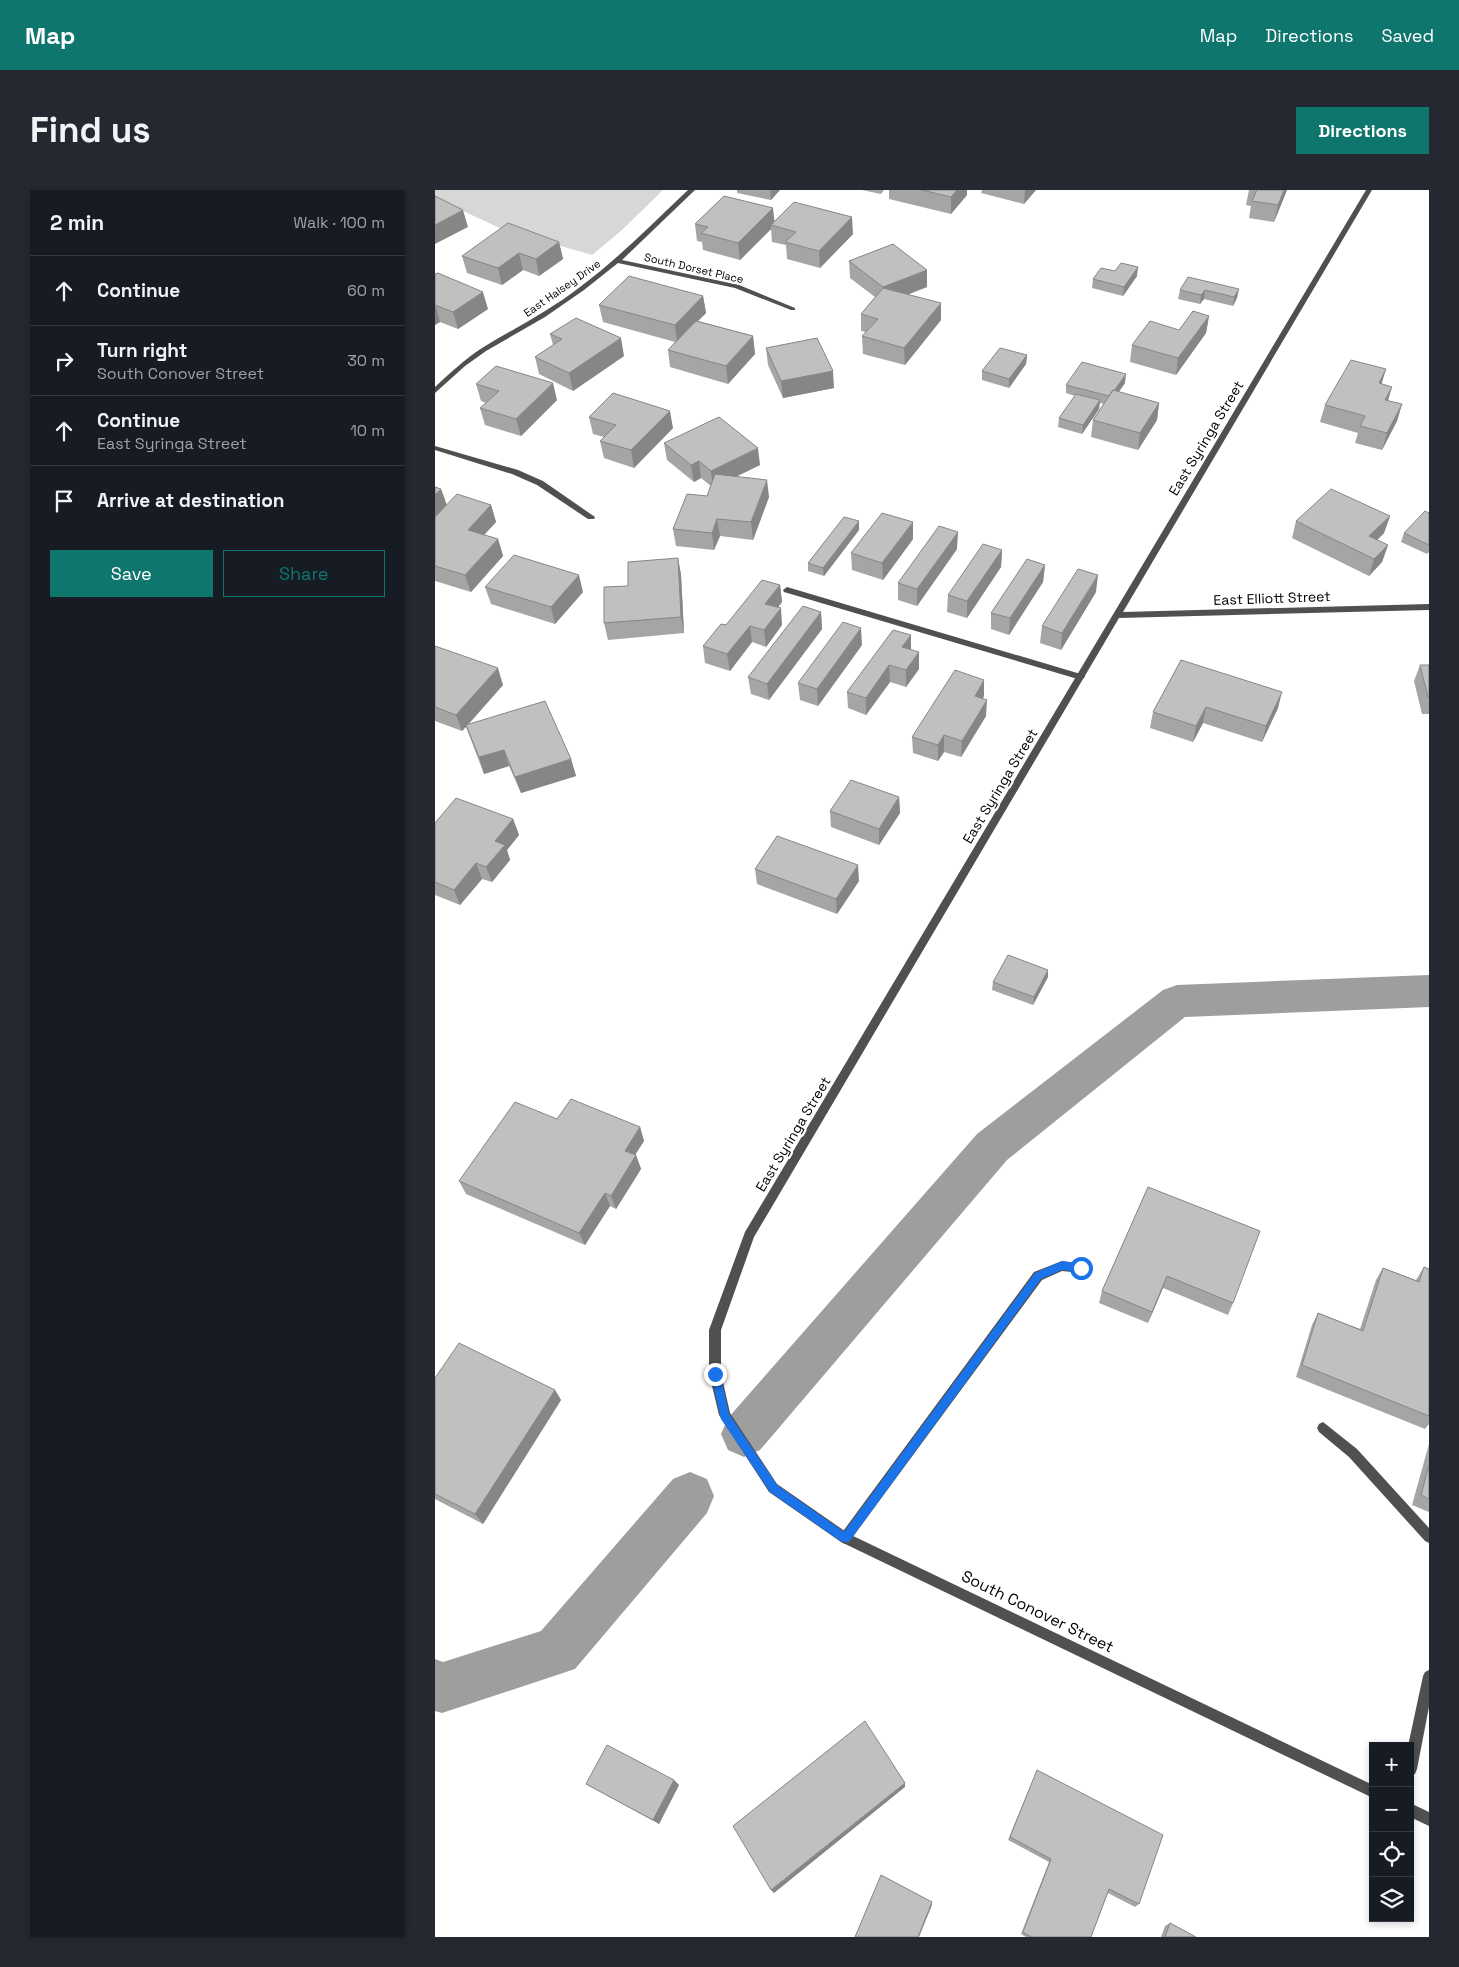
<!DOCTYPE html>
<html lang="en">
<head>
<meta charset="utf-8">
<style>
  :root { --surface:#171b24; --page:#242831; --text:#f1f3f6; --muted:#9ea1a6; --line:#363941; --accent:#0f766e }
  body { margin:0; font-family:"Space Grotesk",sans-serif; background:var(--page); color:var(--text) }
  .controls { position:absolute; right:15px; bottom:15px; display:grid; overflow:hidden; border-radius:0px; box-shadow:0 2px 8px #0003 }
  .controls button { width:45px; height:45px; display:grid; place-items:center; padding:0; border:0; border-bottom:1px solid var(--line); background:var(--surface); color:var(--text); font:25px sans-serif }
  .stop { position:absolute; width:15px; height:15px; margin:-11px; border:4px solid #1a73e8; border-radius:50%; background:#fff }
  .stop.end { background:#1a73e8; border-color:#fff; box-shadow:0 1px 5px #0008 }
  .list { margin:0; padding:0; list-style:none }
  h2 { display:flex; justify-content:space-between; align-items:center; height:65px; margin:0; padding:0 20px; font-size:21px }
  h2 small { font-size:16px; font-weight:400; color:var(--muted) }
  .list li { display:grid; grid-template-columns:32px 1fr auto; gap:15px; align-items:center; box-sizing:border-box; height:70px; padding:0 20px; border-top:1px solid var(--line) }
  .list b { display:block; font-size:19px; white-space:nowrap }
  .list p { margin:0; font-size:16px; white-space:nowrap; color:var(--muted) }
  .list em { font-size:16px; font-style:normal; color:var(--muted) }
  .actions { display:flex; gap:10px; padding:15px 20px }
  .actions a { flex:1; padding:11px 0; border:1px solid var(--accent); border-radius:0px; text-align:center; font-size:18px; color:var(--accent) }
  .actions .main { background:var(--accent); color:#fff }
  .icon { flex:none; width:28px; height:28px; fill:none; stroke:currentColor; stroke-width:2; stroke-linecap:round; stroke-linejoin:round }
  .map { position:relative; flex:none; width:994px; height:1747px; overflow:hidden; border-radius:0px }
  header { display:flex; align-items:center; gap:30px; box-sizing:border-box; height:70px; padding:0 25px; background:var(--accent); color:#fff }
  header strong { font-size:24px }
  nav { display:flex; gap:28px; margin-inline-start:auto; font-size:18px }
  .intro { display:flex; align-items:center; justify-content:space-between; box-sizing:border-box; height:120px; padding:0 30px }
  h1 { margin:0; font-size:35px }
  .button { padding:12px 22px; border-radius:0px; background:var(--accent); color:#fff; font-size:18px; font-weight:700 }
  main { display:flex; gap:30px; padding:0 30px }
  aside { flex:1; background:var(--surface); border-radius:0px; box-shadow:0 2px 8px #0003 }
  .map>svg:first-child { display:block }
  .green { fill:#d7d7d7 }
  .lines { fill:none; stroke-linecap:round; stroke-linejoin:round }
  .canal { fill:#9e9e9e; fill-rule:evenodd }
  .service { fill:#505050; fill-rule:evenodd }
  .minor { fill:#505050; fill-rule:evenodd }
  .wall { fill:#a5a5a5 }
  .shaded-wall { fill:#868686 }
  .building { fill:#c0c0c0; stroke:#868686 }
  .route { fill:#1a73e8 }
  .labels { text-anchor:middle; stroke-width:4.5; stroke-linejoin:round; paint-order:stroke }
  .far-street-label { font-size:11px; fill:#000; stroke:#fff }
  .street-label { font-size:14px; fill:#000; stroke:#fff }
  .near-street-label { font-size:16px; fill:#000; stroke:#fff }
</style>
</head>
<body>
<header>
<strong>Map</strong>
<nav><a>Map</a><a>Directions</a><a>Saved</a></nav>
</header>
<div class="intro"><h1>Find us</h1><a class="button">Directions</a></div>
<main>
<aside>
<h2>2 min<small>Walk · 100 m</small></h2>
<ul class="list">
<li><svg class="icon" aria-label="ahead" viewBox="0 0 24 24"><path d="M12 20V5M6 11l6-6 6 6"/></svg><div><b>Continue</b></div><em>60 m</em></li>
<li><svg class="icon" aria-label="right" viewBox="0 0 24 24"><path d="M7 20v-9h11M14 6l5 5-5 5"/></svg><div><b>Turn right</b><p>South Conover Street</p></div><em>30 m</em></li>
<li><svg class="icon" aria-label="ahead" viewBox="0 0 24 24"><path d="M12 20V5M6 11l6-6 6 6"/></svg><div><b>Continue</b><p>East Syringa Street</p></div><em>10 m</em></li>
<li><svg class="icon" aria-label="arrive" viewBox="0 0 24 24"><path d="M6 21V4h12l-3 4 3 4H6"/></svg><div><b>Arrive at destination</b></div></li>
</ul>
<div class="actions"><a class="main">Save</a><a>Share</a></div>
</aside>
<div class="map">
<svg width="994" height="1747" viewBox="0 0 994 1747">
  <rect width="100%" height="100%" fill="#fff"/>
  <path class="green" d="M 0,0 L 228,0 L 187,40 L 157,65 L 67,39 L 0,8 Z"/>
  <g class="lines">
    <path class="canal" d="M 994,785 L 994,817 L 750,827 L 572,970 L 325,1260 L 309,1267 L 293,1260 L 286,1244 L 293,1228 L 542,944 L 728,800 L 742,795 Z
      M 255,1282 L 272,1289 L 279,1306 L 272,1323 L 140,1479 L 7,1523 L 0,1521 L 0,1469 L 8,1472 L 106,1441 L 238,1289 Z"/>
    <path class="service" d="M 352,397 L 649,485 L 650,487 L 646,490 L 349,402 L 348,400 Z
      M 627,1071 L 650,1074 L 651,1078 L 650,1082 L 646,1083 L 627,1081 L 607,1090 L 414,1352 L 410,1354 L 406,1352 L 404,1348 L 406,1344 L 599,1082 Z
      M 888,1232 L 922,1259 L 994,1338 L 994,1353 L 990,1351 L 914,1267 L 884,1242 L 882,1238 L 884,1234 Z
      M 994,1480 L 994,1517 L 982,1579 L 980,1584 L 975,1585 L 975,1556 L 973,1556 L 988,1486 L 990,1482 Z"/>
    <path class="minor" d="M 253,0 L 260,0 L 187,70 L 304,95 L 360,118 L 360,120 L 356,120 L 300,98 L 183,73 L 149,100 L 110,127 L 51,161 L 30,176 L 0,203 L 0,197 C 15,183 30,169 47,158 C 80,138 114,121 145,97 C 184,68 218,33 253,0 Z
      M 931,0 L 937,0 L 688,422 L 994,414 L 994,420 L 684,428 L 319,1047 L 286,1140 L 286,1183 L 295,1223 L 342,1294 L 414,1344 L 938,1595 L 938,1608 L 406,1352 L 334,1302 L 284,1225 L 274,1183 L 274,1140 L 310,1042 Z
      M 0,256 L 83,280 L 108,291 L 160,327 L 159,329 L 153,329 L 102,295 L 77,284 L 0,260 Z
      M 975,1613 L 994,1622 L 994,1636 L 975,1627 Z"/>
  </g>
  <path class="wall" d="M 302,0 L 345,0 L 336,10 L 302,3 Z
    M 427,0 L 449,0 L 446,4 Z
    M 454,0 L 532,0 L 532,5 L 516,24 L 454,9 Z
    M 547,0 L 601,0 L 589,14 L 546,3 Z
    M 814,0 L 852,0 L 839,32 L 814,28 L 816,16 L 811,15 Z
    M 340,31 L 418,44 L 385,78 L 352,69 L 351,55 L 337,52 L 336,39 L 305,70 L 268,60 L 267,52 L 262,51 L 260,34 Z
    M 124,52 L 128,69 L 104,86 L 88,80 L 67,95 L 32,83 L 27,66 Z
    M 414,71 L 492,97 L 473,104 L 506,130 L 470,175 L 428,164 L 427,146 L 431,142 L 426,141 L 426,124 L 440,107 L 415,88 Z
    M 680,81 L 702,86 L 688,106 L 657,98 L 658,89 Z
    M 0,84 L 53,119 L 23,139 L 5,132 L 0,135 Z
    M 753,87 L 802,108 L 798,116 L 769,109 L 765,114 L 743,109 L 745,100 Z
    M 268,106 L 271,123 L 263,131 L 318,146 L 320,164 L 293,194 L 235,177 L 233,160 L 240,152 L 168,132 L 164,115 Z
    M 774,126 L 771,143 L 741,185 L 695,172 L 697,155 L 744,140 Z
    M 115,144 L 189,166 L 138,201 L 104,184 L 100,167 L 118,155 Z
    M 331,158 L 399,198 L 348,208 L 333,175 Z
    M 592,165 L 591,174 L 574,198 L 547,190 L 547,181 Z
    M 690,193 L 684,202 L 724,213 L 722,230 L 703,260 L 656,247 L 658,230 L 669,214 L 665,213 L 664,219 L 647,244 L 623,237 L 624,228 L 640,206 L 631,203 L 631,195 Z
    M 41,194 L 122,210 L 86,246 L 50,235 L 45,218 L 51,213 L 46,211 Z
    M 947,194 L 953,211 L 967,214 L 962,231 L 947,260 L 920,253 L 923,243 L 885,232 L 890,215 Z
    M 154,227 L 238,238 L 199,278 L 169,268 L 165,251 L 169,247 L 158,244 Z
    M 229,253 L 325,275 L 302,286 L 334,307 L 318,350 L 285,346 L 279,360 L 241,356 L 238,339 L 272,306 L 276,296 L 266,288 L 259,292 L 232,270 Z
    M 0,297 L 6,299 L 12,315 L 56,315 L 61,332 L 49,345 L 63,349 L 68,366 L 36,402 L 0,391 Z
    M 994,323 L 994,362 L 992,364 L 966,352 L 969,343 Z
    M 955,326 L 949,343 L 942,350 L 953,355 L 947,372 L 934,386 L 857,348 L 861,331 Z
    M 424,340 L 389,386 L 373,381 L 373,373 Z
    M 478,349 L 448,390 L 417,380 L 416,363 Z
    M 522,359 L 482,416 L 463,410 L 463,393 Z
    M 567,360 L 566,377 L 532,428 L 512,422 L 513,405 Z
    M 243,368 L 246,385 L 249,443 L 173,450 L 169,433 L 193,396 Z
    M 610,375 L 608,392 L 574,445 L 556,439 L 556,423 Z
    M 345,395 L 347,412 L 343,418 L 347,435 L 331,457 L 317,452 L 295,481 L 270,473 L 268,456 Z
    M 50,397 L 148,402 L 120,434 L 56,414 Z
    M 661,402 L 626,460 L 605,453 L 607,436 Z
    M 386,422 L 387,439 L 334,510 L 316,504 L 313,487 Z
    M 476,445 L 476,460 L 484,462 L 484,479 L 471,497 L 455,492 L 431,525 L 413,518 L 412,502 Z
    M 427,455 L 383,516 L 365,510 L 363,493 Z
    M 0,456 L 68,495 L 33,535 L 136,569 L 141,586 L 86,603 L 74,576 L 49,584 L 31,537 L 27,541 L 0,531 Z
    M 746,470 L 843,518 L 827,552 L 768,533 L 758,552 L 715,538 L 718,522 Z
    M 985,475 L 994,475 L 994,524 L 987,524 L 979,491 Z
    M 549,506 L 548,508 L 551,526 L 526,567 L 509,562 L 503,571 L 478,563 L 477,547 Z
    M 464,607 L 465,623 L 444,655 L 396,637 L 395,621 Z
    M 78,629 L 84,645 L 72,660 L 75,670 L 57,692 L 47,689 L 25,715 L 0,705 L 0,633 Z
    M 320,679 L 424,691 L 402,724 L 322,694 Z
    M 613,787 L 598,815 L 557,800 L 558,792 Z
    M 122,929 L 205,937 L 209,951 L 200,965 L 201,965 L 206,979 L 181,1019 L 175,1016 L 150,1055 L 31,1004 L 24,991 Z
    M 713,997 L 798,1113 L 793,1125 L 728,1098 L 713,1133 L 664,1113 L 667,1101 Z
    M 989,1077 L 994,1079 L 994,1234 L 990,1239 L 861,1187 L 877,1135 L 883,1123 L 925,1139 L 941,1090 L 948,1078 L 981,1090 Z
    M 0,1188 L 120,1200 L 126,1210 L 48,1334 L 0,1309 Z
    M 994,1254 L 994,1322 L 977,1315 Z
    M 602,1580 L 704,1714 L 700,1717 L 673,1703 L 656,1747 L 591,1747 L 586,1744 L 614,1672 L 573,1650 Z
    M 239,1590 L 244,1595 L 224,1634 L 158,1598 L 151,1594 Z
    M 735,1733 L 761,1747 L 726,1747 L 730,1736 Z"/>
  <path class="shaded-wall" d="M 335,0 L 345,0 L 336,10 Z
    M 522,0 L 532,0 L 532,5 L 516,24 L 516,7 Z
    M 590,0 L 601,0 L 589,14 Z
    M 849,0 L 852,0 L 839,32 L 843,15 Z
    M 338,18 L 340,35 L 336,35 L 336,39 L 305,70 L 303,53 Z
    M 28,20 L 33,37 L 0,54 L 0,35 Z
    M 417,27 L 418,44 L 385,78 L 384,61 Z
    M 124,52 L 128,69 L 104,86 L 101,69 Z
    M 84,63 L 88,80 L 67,95 L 63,78 Z
    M 703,77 L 702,86 L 688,106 L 689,97 Z
    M 492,80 L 492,97 L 449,114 L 448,97 Z
    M 804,99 L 802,108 L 798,116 L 799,107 Z
    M 770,100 L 769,109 L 765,114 L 766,105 Z
    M 48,102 L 53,119 L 23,139 L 18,122 Z
    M 268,106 L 271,123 L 242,152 L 240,135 Z
    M 506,113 L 506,130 L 470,175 L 469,158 Z
    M 0,114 L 5,132 L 0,135 Z
    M 774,126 L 771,143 L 741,185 L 743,168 Z
    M 318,146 L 320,164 L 293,194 L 291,176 Z
    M 186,148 L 189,166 L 138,201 L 134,183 Z
    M 592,165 L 591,174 L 574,198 L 574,189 Z
    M 951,179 L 946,196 L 944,193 Z
    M 398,181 L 399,198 L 348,208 L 346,191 Z
    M 691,184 L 690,193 L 674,215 L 675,206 Z
    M 118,193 L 122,210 L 86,246 L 81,229 Z
    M 957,197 L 952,214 L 950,210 Z
    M 665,210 L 664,219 L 647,244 L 648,235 Z
    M 724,213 L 722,230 L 703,260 L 705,243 Z
    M 967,214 L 962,231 L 947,260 L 952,243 Z
    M 235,221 L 238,238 L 199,278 L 196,260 Z
    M 323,258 L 325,275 L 278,298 L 276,281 Z
    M 264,271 L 266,288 L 259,292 L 256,275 Z
    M 332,290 L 334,307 L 318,350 L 316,332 Z
    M 6,299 L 12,316 L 0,328 L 0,305 Z
    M 56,315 L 61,332 L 38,357 L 33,340 Z
    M 955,326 L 949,343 L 929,363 L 934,346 Z
    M 282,329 L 285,346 L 279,360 L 277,343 Z
    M 424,331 L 424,340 L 389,386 L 388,378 Z
    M 478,332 L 478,349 L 448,390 L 447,373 Z
    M 523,342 L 522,359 L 482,416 L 482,399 Z
    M 63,349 L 68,366 L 36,402 L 30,385 Z
    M 953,355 L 947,372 L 934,386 L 939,369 Z
    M 567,360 L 566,377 L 532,428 L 532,411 Z
    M 243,368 L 246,385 L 249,443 L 246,427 Z
    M 610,375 L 608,392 L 574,445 L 575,428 Z
    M 144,385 L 148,402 L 120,434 L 116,417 Z
    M 663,385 L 661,402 L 626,460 L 627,443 Z
    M 345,395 L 347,412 L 332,430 L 330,414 Z
    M 346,418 L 347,435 L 331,457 L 329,440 Z
    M 386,422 L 387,439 L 334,510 L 332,494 Z
    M 315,436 L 317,452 L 295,481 L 292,464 Z
    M 426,438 L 427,455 L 383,516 L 382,499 Z
    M 476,445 L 476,462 L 467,457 Z
    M 484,462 L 484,479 L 471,497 L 471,480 Z
    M 454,475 L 455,492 L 431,525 L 431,508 Z
    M 63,478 L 68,495 L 27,541 L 21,525 Z
    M 549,490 L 549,506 L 539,522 L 540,506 Z
    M 847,502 L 843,518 L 827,552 L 831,536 Z
    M 552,510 L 551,526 L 526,567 L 527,551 Z
    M 771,517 L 768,533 L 758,552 L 761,536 Z
    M 509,545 L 509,562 L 503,571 L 503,555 Z
    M 69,560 L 74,576 L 49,584 L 44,567 Z
    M 136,569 L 141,586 L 86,603 L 80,587 Z
    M 464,607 L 465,623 L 444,655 L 444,639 Z
    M 78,629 L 84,645 L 72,660 L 75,670 L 57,692 L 51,677 L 60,651 Z
    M 41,673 L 47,689 L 25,715 L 19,700 Z
    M 423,675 L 424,691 L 402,724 L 401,709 Z
    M 613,780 L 613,787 L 598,815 L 599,807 Z
    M 205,937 L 209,951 L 194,974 L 190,961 Z
    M 201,965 L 206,979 L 181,1019 L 176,1006 Z
    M 170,1003 L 175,1016 L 150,1055 L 144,1043 Z
    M 732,1086 L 728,1098 L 713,1133 L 717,1122 Z
    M 120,1200 L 126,1210 L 48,1334 L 40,1324 Z
    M 239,1590 L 244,1595 L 224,1634 L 218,1630 Z
    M 470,1593 L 470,1597 L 339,1703 L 336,1700 Z
    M 497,1712 L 497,1715 L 484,1747 L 483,1747 Z"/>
  <path class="building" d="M 487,0 L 522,0 L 516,7 Z
    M 822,0 L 849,0 L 843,15 L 817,11 Z
    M 0,6 L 28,20 L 0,35 Z
    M 289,6 L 338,18 L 303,53 L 266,43 L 273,37 L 260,34 Z
    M 359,12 L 417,27 L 384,61 L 350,52 L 361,42 L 336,35 Z
    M 73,33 L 124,52 L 101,69 L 84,63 L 63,78 L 27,66 Z
    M 458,54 L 492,80 L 448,97 L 414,71 Z
    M 686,73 L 703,77 L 689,97 L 658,89 L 666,78 L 680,81 Z
    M 3,83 L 48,102 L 18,122 L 0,115 L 0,84 Z
    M 194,86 L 268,106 L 240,135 L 164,115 Z
    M 753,87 L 804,99 L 799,107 L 770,100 L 766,105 L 745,100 Z
    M 448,98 L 506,113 L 469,158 L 427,146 L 443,129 L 426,124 Z
    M 758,121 L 774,126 L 743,168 L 697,155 L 715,131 L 744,140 Z
    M 141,128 L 186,148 L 134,183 L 100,167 L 127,149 L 115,144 Z
    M 261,131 L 318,146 L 291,176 L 233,160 Z
    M 382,148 L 398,181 L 346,191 L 331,158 Z
    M 565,158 L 592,165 L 574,189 L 547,181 Z
    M 916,170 L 951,179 L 944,193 L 957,197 L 950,210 L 967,214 L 952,243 L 925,236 L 930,226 L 890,215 Z
    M 647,172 L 691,184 L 679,201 L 678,200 L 674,206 L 631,195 Z
    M 61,176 L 118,193 L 81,229 L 45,218 L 64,201 L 41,194 Z
    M 678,200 L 724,213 L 705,243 L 658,230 Z
    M 178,203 L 235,221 L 196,260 L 165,251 L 181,235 L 154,227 Z
    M 641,204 L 665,210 L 648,235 L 624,228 Z
    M 284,227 L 323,258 L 276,281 L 264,271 L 256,275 L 229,253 Z
    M 280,284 L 332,290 L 316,332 L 282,329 L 277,343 L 238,339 L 252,304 L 272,306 Z
    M 0,297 L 6,299 L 0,305 Z
    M 896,299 L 955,326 L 934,346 L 953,355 L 939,369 L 861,331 Z
    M 22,304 L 56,315 L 33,340 L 63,349 L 30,385 L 0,376 L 0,327 Z
    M 990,321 L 994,323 L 994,355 L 969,343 Z
    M 447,323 L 478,332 L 447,373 L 416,363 Z
    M 409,327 L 424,331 L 388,378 L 373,373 Z
    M 504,336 L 523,342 L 482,399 L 463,393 Z
    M 548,354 L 567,360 L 532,411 L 513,405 Z
    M 79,365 L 144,385 L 116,417 L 50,397 Z
    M 243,368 L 246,427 L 169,433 L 169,397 L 193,396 L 193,372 Z
    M 592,369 L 610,375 L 575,428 L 556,423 Z
    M 643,379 L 663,385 L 627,443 L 607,436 Z
    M 327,390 L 345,395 L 330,414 L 346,418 L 329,440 L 315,436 L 292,464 L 268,456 L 286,434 L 291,435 Z
    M 368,416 L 386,422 L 332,494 L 313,487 Z
    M 408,432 L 426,438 L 382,499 L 363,493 Z
    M 458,440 L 476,445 L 467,457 L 484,462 L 471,480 L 454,475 L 431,508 L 412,502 Z
    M 0,456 L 63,478 L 21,525 L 0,517 Z
    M 746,470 L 847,502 L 831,536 L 771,517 L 761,536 L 718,522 Z
    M 985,475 L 994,475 L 994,507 L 993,507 Z
    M 520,480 L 549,490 L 540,506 L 552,510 L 527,551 L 509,545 L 503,555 L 477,547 Z
    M 110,511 L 136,569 L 80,587 L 69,560 L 44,567 L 31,535 Z
    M 416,590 L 464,607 L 444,639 L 395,621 Z
    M 21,608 L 78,629 L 60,651 L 70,655 L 51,677 L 41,673 L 19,700 L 0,692 L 0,633 Z
    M 342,646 L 423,675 L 401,709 L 320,679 Z
    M 573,765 L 613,780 L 599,807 L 558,792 Z
    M 136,909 L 205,937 L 190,961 L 201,965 L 176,1006 L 170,1003 L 144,1043 L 24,991 L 80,912 L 122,929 Z
    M 713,997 L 825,1041 L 798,1113 L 732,1086 L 717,1122 L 667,1101 Z
    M 989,1077 L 994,1079 L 994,1226 L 867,1175 L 883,1123 L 928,1141 L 948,1078 L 984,1092 Z
    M 24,1153 L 120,1200 L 40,1324 L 0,1304 L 0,1188 Z
    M 994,1275 L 994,1309 L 986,1305 Z
    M 430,1531 L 470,1593 L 336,1700 L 298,1636 Z
    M 172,1555 L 239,1590 L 218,1630 L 151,1594 Z
    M 602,1580 L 728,1645 L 704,1714 L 674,1699 L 656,1747 L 596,1747 L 588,1742 L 616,1669 L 575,1647 Z
    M 446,1685 L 497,1712 L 483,1747 L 420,1747 Z
    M 735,1733 L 761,1747 L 730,1747 Z"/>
  <path class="route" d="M 627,1071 L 646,1074 L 650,1078 L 646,1082 L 627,1080 L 606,1089 L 414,1352 L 407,1352 L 335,1302 L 286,1229 L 276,1184 L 280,1179 L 285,1184 L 294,1224 L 342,1295 L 409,1342 L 600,1083 Z"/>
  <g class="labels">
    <g class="far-street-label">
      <text transform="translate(259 78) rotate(13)" y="4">South Dorset Place</text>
      <text transform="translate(127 98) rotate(-35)" y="4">East Halsey Drive</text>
    </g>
    <g class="street-label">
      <text transform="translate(771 248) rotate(-59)" y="5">East Syringa Street</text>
      <text transform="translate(837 408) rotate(-2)" y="5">East Elliott Street</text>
      <text transform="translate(565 596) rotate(-59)" y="5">East Syringa Street</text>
      <text transform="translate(358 944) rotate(-59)" y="5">East Syringa Street</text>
    </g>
    <g class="near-street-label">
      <text transform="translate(603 1421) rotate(26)" y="6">South Conover Street</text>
    </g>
  </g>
</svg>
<div class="controls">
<button>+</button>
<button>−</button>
<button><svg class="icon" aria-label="locate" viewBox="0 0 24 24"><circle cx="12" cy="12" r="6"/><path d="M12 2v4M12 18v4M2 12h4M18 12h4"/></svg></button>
<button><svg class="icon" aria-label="layers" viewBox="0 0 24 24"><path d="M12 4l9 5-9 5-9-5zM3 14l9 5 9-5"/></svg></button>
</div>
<div class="stop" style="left:646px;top:1078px"></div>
<div class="stop end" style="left:280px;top:1184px"></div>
</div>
</main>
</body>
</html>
